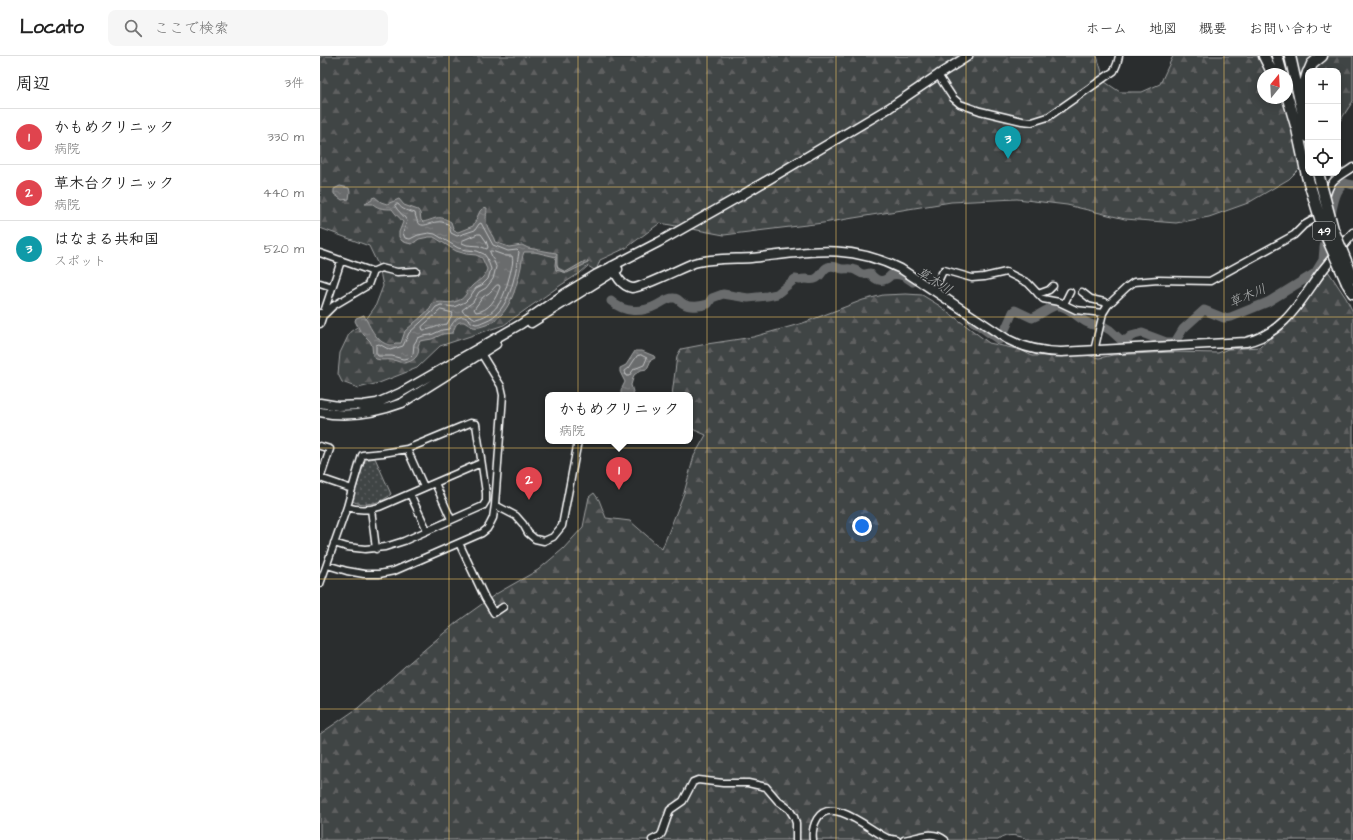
<!DOCTYPE html>
<html lang="ja">
<head>
<meta charset="utf-8">
<style>
  :root { --surface:#fff; --page:#f6f6f6; --text:#222; --muted:#767676; --line:#e0e0e0; --accent:#857141 }
  body { margin:0; font-family:"Architects Daughter","Klee One",sans-serif; background:var(--page); color:var(--text) }
  .controls { position:absolute; right:12px; top:12px; display:grid; overflow:hidden; border-radius:8px; box-shadow:0 2px 10px #0003 }
  .controls button { width:36px; height:36px; display:grid; place-items:center; padding:0; border:0; border-bottom:1px solid var(--line); background:var(--surface); color:var(--text); font:20px sans-serif }
  .compass { position:absolute; left:937px; top:12px; width:36px; height:36px; border-radius:50%; background:var(--surface); box-shadow:0 2px 10px #0003; rotate:18deg }
  .you { position:absolute; left:542px; top:470px; width:14px; height:14px; margin:-10px; border:3px solid #fff; border-radius:50%; background:#1a73e8; box-shadow:0 0 0 6px #1a73e833 }
  .badge { display:grid; place-items:center; width:26px; height:26px; border-radius:50%; background:var(--accent); color:#fff; font-size:13px; font-weight:700 }
  .pin { position:absolute; translate:-50% -33px; filter:drop-shadow(0 1px 2px #0008) }
  .pin::after { content:''; position:absolute; top:21px; width:14px; height:12px; background:inherit; clip-path:polygon(0 0,100% 0,50% 100%) }
  .popup { position:absolute; left:225px; top:336px; width:148px; height:52px; box-sizing:border-box; display:grid; place-content:center; border-radius:8px; background:var(--surface); filter:drop-shadow(0 1px 3px #0005); font-size:13px; white-space:nowrap; color:var(--muted) }
  .popup b { font-size:15px; color:var(--text) }
  .popup::after { content:''; position:absolute; left:50%; top:100%; margin-left:-8px; border:8px solid transparent; border-top-color:var(--surface) }
  .list { margin:0; padding:0; list-style:none }
  h2 { display:flex; justify-content:space-between; align-items:center; height:52px; margin:0; padding:0 16px; font-size:17px }
  h2 small { font-size:13px; font-weight:400; color:var(--muted) }
  .list li { display:grid; grid-template-columns:26px 1fr auto; gap:12px; align-items:center; box-sizing:border-box; height:56px; padding:0 16px; border-top:1px solid var(--line) }
  .list b { display:block; font-size:15px; white-space:nowrap }
  .list p { margin:0; font-size:13px; white-space:nowrap; color:var(--muted) }
  .list em { font-size:13px; font-style:normal; color:var(--muted) }
  .icon { flex:none; width:22px; height:22px; fill:none; stroke:currentColor; stroke-width:2; stroke-linecap:round; stroke-linejoin:round }
  .map { position:relative; flex:none; width:1033px; height:784px; overflow:hidden }
  header { display:flex; align-items:center; gap:24px; box-sizing:border-box; height:56px; padding:0 20px; background:var(--surface); border-bottom:1px solid var(--line) }
  header strong { font-size:19px }
  nav { display:flex; gap:22px; margin-inline-start:auto; font-size:14px }
  .search { width:280px; height:36px; background:var(--page); display:flex; align-items:center; gap:10px; box-sizing:border-box; padding:0 14px; border-radius:8px; color:var(--muted); font-size:15px }
  main { display:flex }
  aside { flex:1; background:var(--surface) }
  .map>svg:first-child { display:block }
  .grass { fill:url(#grass-dots); stroke:#a0a2a2 }
  .forest { fill:url(#forest-firs); stroke:#a0a2a2; fill-rule:evenodd }
  .water { fill:url(#water-ripples); stroke:#a6a7a7 }
  .lines { fill:none; stroke-linecap:round; stroke-linejoin:round }
  .shore { stroke:#c3c4c5; stroke-width:1 }
  .river { stroke:#6a6c6d; stroke-width:9 }
  .minor-casing { stroke:#fff; stroke-width:9 }
  .tertiary-casing { stroke:#fff; stroke-width:11 }
  .trunk-casing { stroke:#fff; stroke-width:13 }
  .minor { stroke:#2a2d2e; stroke-width:6 }
  .tertiary { stroke:#2a2d2e; stroke-width:8 }
  .trunk { stroke:#2a2d2e; stroke-width:10 }
  .trunk-bridge-casing { stroke:#fff; stroke-width:13; stroke-linecap:butt }
  .trunk-bridge { stroke:#2a2d2e; stroke-width:10 }
  .grid { fill:none; stroke:#ffd166; stroke-width:1; stroke-opacity:0.55 }
  .labels { text-anchor:middle; stroke-width:3.5; stroke-linejoin:round; paint-order:stroke }
  .shield { fill:#2a2d2e; stroke:#bfc0c0; stroke-width:1 }
  .shield-label { font-size:11px; font-weight:bold; fill:#fff }
  .water-label { font-size:13px; font-style:italic; fill:#b4b6b6; stroke:#2a2d2e }
</style>
</head>
<body>
<header>
<strong>Locato</strong>
<div class="search"><svg class="icon" aria-label="search" viewBox="0 0 24 24"><circle cx="10" cy="10" r="6"/><path d="M15 15l6 6"/></svg>ここで検索</div>
<nav><a>ホーム</a><a>地図</a><a>概要</a><a>お問い合わせ</a></nav>
</header>
<main>
<aside>
<h2>周辺<small>3件</small></h2>
<ul class="list">
<li><span class="badge" style="background:#e0444e">1</span><div><b>かもめクリニック</b><p>病院</p></div><em>330 m</em></li>
<li><span class="badge" style="background:#e0444e">2</span><div><b>草木台クリニック</b><p>病院</p></div><em>440 m</em></li>
<li><span class="badge" style="background:#0f9aa8">3</span><div><b>はなまる共和国</b><p>スポット</p></div><em>520 m</em></li>
</ul>
</aside>
<div class="map">
<svg width="1033" height="784" viewBox="0 0 1033 784">
  <defs>
    <pattern id="grass-dots" width="8" height="8" patternUnits="userSpaceOnUse"><rect width="8" height="8" fill="#414445"/><path d="M2 2h.1M6 6h.1" fill="none" stroke="#5e6061" stroke-width="1.8" stroke-linecap="round"/></pattern>
    <pattern id="forest-firs" width="22" height="20" patternUnits="userSpaceOnUse"><rect width="22" height="20" fill="#414445"/><path d="M5 1l3.5 6h-7zM16 11l3.5 6h-7z" fill="#5e6061"/></pattern>
    <pattern id="water-ripples" width="26" height="14" patternUnits="userSpaceOnUse"><rect width="26" height="14" fill="#6a6c6d"/><path d="M2 4q2-2 4 0t4 0M15 11q2-2 4 0t4 0" fill="none" stroke="#808283"/></pattern>
  </defs>
  <rect width="100%" height="100%" fill="#2a2d2e"/>
  <filter id="ink" filterUnits="userSpaceOnUse"><feTurbulence type="fractalNoise" baseFrequency=".025" numOctaves="2"/><feDisplacementMap in="SourceGraphic" scale="8" xChannelSelector="R" yChannelSelector="G"/><feConvolveMatrix kernelMatrix="1 2 1 2 8 2 1 2 1" color-interpolation-filters="sRGB"/></filter>
  <g filter="url(#ink)">
    <path class="grass" d="M 55,402 L 71,438 C 63,447 44,451 32,445 L 45,404 Z"/>
    <path class="forest" d="M 0,0 L 777,0 L 785,26 L 800,36 L 822,36 L 840,28 L 853,0 L 1033,0 L 1033,45 L 1018,68 L 1018,15 L 988,15 L 988,104 L 969,123 L 928,147 L 889,161 L 856,167 L 805,163 L 747,149 L 697,143 L 631,146 L 503,167 L 404,179 L 340,167 L 306,192 L 280,204 L 276,215 L 268,210 L 260,217 L 241,229 L 184,269 L 120,290 L 97,312 L 59,327 L 38,332 L 22,326 L 18,318 L 20,297 L 30,276 L 44,266 L 55,251 L 63,230 L 59,211 L 49,190 L 0,172 ZM 943,18 L 967,18 L 967,42 L 943,42 Z
      M 1008,215 L 1026,242 L 1033,256 L 1033,784 L 709,784 C 699,779 687,777 678,784 L 0,784 L 0,678 L 38,652 L 84,611 L 137,566 L 176,538 L 218,514 L 243,493 L 263,471 L 269,441 L 274,437 L 279,444 L 286,462 L 310,465 L 342,493 L 364,437 L 374,400 L 386,379 L 370,372 L 370,339 L 352,339 L 357,300 L 361,293 L 387,288 L 433,281 L 483,267 L 543,244 L 563,239 L 586,238 L 602,239 L 620,250 L 669,287 L 701,294 L 712,300 L 766,299 L 779,302 L 793,299 L 851,296 L 898,297 L 908,293 L 940,291 L 979,256 Z"/>
    <path class="water" d="M 20,130 L 29,132 L 30,136 L 29,143 L 22,144 L 14,138 L 14,133 Z
      M 55,141 L 61,146 L 67,148 L 79,143 L 84,149 L 98,154 L 100,157 L 101,164 L 103,166 C 116,163 118,158 131,166 L 134,175 L 138,176 L 153,170 L 160,155 L 164,151 L 167,152 C 167,158 165,163 167,169 C 168,175 174,180 175,186 L 189,191 L 202,189 L 208,192 L 236,197 L 237,198 L 237,209 L 238,212 L 246,216 L 265,205 L 268,206 L 268,207 L 247,217 L 236,214 L 235,209 L 236,201 L 215,196 L 204,196 C 202,200 202,206 201,211 C 196,233 189,261 166,269 C 155,273 153,272 144,266 C 136,265 135,270 133,277 L 123,278 L 112,283 L 100,285 L 98,290 C 101,298 94,306 84,307 C 80,307 76,304 72,304 C 66,303 62,305 56,303 L 53,300 L 52,290 L 50,285 L 40,275 L 35,265 L 36,262 L 44,259 C 50,271 58,290 73,289 L 75,287 L 81,287 L 85,275 L 110,253 L 112,248 C 120,244 127,248 134,246 C 147,243 145,236 153,229 C 160,223 164,223 167,213 L 162,202 L 156,199 L 146,198 L 136,195 L 114,181 L 109,181 L 99,183 L 92,188 L 87,187 L 82,185 L 79,181 L 79,176 L 83,166 C 79,161 76,159 72,153 C 66,153 58,153 53,148 L 45,148 L 52,144 L 52,142 Z
      M 315,295 L 322,295 L 334,300 L 335,302 L 331,304 L 327,313 L 321,314 L 314,319 L 311,329 L 314,339 L 301,339 L 301,334 L 305,326 L 300,316 L 300,312 L 306,309 Z"/>
    <g class="lines">
      <path class="shore" d="M 76,148 L 78,148 C 82,154 88,155 95,157 C 99,179 108,164 122,166 C 124,167 126,167 128,168 C 130,170 130,175 131,177 L 137,180 L 155,174 L 159,168 L 161,167 L 173,189 L 188,195 L 197,194 L 199,196 C 195,220 190,256 165,265 C 162,266 159,268 156,268 C 152,267 150,265 148,263 C 138,256 133,267 129,273 L 122,274 L 111,279 L 103,280 L 98,282 L 94,288 L 93,298 L 89,302 L 83,303 L 72,300 L 58,300 L 56,297 L 56,289 L 59,288 L 70,294 L 83,290 L 89,277 L 112,256 L 116,251 L 121,249 L 134,251 L 145,246 L 149,242 L 156,232 L 162,229 L 168,223 L 171,213 L 167,202 L 164,198 L 157,195 L 147,194 L 138,192 L 115,178 L 109,177 L 98,179 L 90,183 L 85,182 L 83,177 L 87,165 C 84,159 78,156 75,150 Z
        M 158,178 L 161,178 L 166,185 L 168,191 L 167,193 L 159,190 L 147,189 L 142,187 L 142,185 Z
        M 170,195 L 172,195 L 186,200 L 192,200 C 194,206 191,213 190,218 C 184,240 180,257 156,263 L 143,256 L 142,254 L 153,246 L 159,236 L 166,232 L 173,223 L 176,211 Z
        M 177,229 L 179,229 L 180,231 C 176,243 169,255 156,256 L 154,253 L 163,241 L 169,237 Z
        M 121,254 L 133,257 L 127,268 C 118,269 111,274 103,274 L 102,271 Z
        M 321,299 L 327,302 L 324,309 L 314,313 L 309,320 L 306,320 L 305,315 L 309,312 L 317,300 Z"/>
      <path class="river" d="M 1010,164 C 1013,152 1014,134 1025,127 L 1033,129
        M 291,245 C 304,257 322,257 337,249 C 342,247 348,241 354,242 C 358,242 360,246 364,248 C 370,252 382,250 388,248 L 392,242 L 403,238 L 428,242 L 447,240 L 457,238 L 475,223 L 480,224 C 487,221 489,225 495,223 C 502,221 502,213 508,211 C 514,208 518,213 523,213 C 527,213 531,212 535,214 C 538,215 540,218 544,218 C 546,218 548,217 550,217 C 556,226 564,227 571,219 C 581,217 586,221 593,226
        M 650,263 L 679,284
        M 783,270 L 790,274 L 801,284 L 807,284 L 811,280 L 822,277 L 846,286 L 855,286 L 863,273 L 884,254 L 904,262 L 911,261 L 948,246 L 995,217 L 1003,204 L 1004,192 L 1007,177
        M 684,276 L 693,256 L 695,254 L 712,262 C 719,259 731,251 735,250 C 750,248 761,269 778,270"/>
      <g class="minor-casing">
        <path id="minor" d="M 618,19 L 633,42 L 640,48 L 660,55 L 702,65 L 712,66 L 728,61 L 794,15 L 797,8 L 799,0
          M 1006,142 C 1011,121 1018,122 1033,111
          M 0,197 L 51,215 L 52,218 L 48,229 L 45,231 L 13,250 L 5,258 L 0,257
          M 52,216 L 61,212 L 77,216 L 96,215
          M 0,227 L 12,231
          M 614,234 L 622,217 L 624,214 L 652,222 L 664,221 L 686,216 L 708,227 L 723,243 L 739,246 L 756,254 L 783,257
          M 762,236 L 771,243 L 784,246 L 788,249
          M 718,238 L 729,234 L 733,230
          M 744,248 L 750,236
          M 0,268 L 21,205
          M 774,295 L 783,257 L 788,249 L 807,231 L 814,226 L 838,224 L 890,225 L 974,179 L 984,169 L 996,162 L 999,158
          M 0,390 L 10,393 L 0,423
          M 87,393 L 104,431
          M 0,422 L 32,433 L 27,451 L 0,528
          M 115,427 L 131,463
          M 90,438 L 107,474
          M 175,449 L 196,460 L 203,468 L 208,477 L 215,483 L 224,485 L 233,481 L 242,470 L 258,385
          M 27,451 C 37,454 49,454 59,451 L 161,407
          M 51,453 L 56,493
          M 14,487 L 27,491 L 45,493 L 65,491 L 84,485 L 163,450 L 166,445 L 166,437 L 156,368 L 150,367 L 87,393 L 63,397 L 42,399 L 32,433
          M 139,487 L 165,542 L 174,557 L 183,551
          M 7,509 L 27,515 L 44,518 L 59,518 L 74,515 L 162,477 L 167,473 L 170,468 L 173,462 L 175,449 L 183,339 L 181,330 L 159,294
          M 332,784 L 340,780 L 342,777 L 350,754 L 363,745 L 373,726 L 378,724 L 403,727 L 428,727 L 446,731 L 458,745 L 469,753 L 474,761 L 476,767 L 476,784
          M 493,784 C 492,777 493,770 497,763 C 511,739 550,774 565,781 C 568,783 573,783 577,784
          M 584,784 C 598,782 612,773 625,784"/>
      </g>
      <g class="tertiary-casing">
        <path id="tertiary" d="M 292,210 C 296,219 301,230 312,232 C 319,233 363,211 374,207 C 391,202 413,203 431,202 C 488,196 527,186 581,213 L 687,283 C 705,292 721,296 741,296 L 926,286 C 964,278 981,244 1002,215 C 1012,202 1023,190 1033,177
          M 211,267 L 298,213
          M 0,347 L 18,350 L 43,349 L 57,347 L 80,337 L 201,268 L 244,238 L 277,218 L 339,186 L 424,138 L 569,52 L 618,19 L 648,0
          M 0,356 C 28,362 55,357 82,347 L 176,288"/>
      </g>
      <g class="trunk-casing">
        <path id="trunk" d="M 944,0 L 953,18
          M 957,0 L 962,18
          M 970,0 L 988,81
          M 989,15 L 992,8 L 1002,0
          M 967,39 L 977,73 L 987,120
          M 984,45 L 984,30 L 988,16
          M 1027,227 L 1033,237"/>
      </g>
      <use href="#minor" class="minor"/>
      <use href="#tertiary" class="tertiary"/>
      <use href="#trunk" class="trunk"/>
      <g class="trunk-bridge-casing">
        <path id="trunk-bridge" d="M 998,117 L 1013,173 L 1033,222
          M 987,120 L 1004,175 L 1027,227"/>
      </g>
      <use href="#trunk-bridge" class="trunk-bridge"/>
    </g>
  </g>
  <path class="grid" d="M 129,0 L 129,784M 258,0 L 258,784M 387,0 L 387,784M 516,0 L 516,784M 646,0 L 646,784M 775,0 L 775,784M 904,0 L 904,784M 0,131 L 1033,131M 0,261 L 1033,261M 0,392 L 1033,392M 0,523 L 1033,523M 0,653 L 1033,653"/>
  <g class="labels">
    <rect class="shield" x="993" y="166" width="22" height="18" rx="3"/>
    <g class="shield-label">
      <text x="1004" y="179">49</text>
    </g>
    <g class="water-label">
      <text transform="translate(615 224) rotate(32)" y="5">草木川</text>
      <text transform="translate(927 239) rotate(-23)" y="5">草木川</text>
    </g>
  </g>
</svg>
<div class="controls">
<button>+</button>
<button>−</button>
<button><svg class="icon" aria-label="locate" viewBox="0 0 24 24"><circle cx="12" cy="12" r="6"/><path d="M12 2v4M12 18v4M2 12h4M18 12h4"/></svg></button>
</div>
<svg class="compass" viewBox="-18 -18 36 36"><path d="M0-13l5 13h-10z" fill="#e53935"/><path d="M0 13l5-13h-10z" fill="#767676"/></svg>
<div class="you"></div>
<div class="pin badge" style="left:299px;top:434px;background:#e0444e">1</div>
<div class="popup"><b>かもめクリニック</b>病院</div>
<div class="pin badge" style="left:209px;top:444px;background:#e0444e">2</div>
<div class="pin badge" style="left:688px;top:103px;background:#0f9aa8">3</div>
</div>
</main>
</body>
</html>
